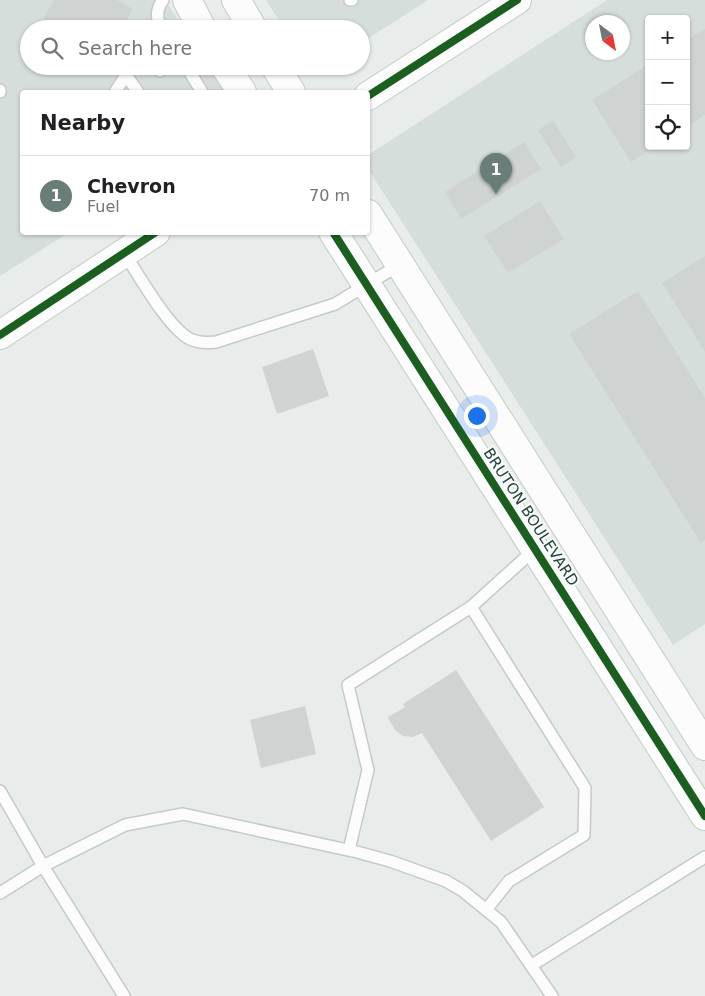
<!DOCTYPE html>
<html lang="en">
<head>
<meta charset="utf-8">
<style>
  :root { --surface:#fff; --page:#f6f6f6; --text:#202124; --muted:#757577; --line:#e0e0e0; --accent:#697e78 }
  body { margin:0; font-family:"DejaVu Sans",sans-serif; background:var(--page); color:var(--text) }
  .controls { position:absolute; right:15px; top:15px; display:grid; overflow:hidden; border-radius:5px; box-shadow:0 1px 4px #0004 }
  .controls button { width:45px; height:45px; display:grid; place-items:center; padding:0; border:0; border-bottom:1px solid var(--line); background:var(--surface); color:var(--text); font:25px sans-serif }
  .compass { position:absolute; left:585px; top:15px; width:45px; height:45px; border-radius:50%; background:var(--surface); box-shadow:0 1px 4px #0004; rotate:148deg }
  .you { position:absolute; left:476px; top:415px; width:18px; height:18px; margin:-12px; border:4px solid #fff; border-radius:50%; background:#1a73e8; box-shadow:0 0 0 8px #1a73e833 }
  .badge { display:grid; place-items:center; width:32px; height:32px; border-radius:50%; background:var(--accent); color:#fff; font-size:16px; font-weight:700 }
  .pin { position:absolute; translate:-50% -41px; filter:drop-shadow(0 1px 2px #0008) }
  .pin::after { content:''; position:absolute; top:26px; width:18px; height:15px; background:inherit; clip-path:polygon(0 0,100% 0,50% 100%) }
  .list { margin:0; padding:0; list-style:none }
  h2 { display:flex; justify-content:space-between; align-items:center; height:65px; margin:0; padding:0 20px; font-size:21px }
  h2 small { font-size:16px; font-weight:400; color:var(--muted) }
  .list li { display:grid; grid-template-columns:32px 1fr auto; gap:15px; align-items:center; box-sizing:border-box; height:80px; padding:0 20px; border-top:1px solid var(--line) }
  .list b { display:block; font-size:19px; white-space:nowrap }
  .list p { margin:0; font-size:16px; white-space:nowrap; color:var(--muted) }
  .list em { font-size:16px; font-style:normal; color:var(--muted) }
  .icon { flex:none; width:28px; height:28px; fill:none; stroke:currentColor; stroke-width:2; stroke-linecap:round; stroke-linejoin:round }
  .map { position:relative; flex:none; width:705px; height:996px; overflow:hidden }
  .search { position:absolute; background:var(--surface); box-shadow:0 1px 4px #0004; left:20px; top:20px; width:350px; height:55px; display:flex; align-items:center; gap:12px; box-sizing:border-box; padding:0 18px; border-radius:28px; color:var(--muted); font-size:19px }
  .panel { position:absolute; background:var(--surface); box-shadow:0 1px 4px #0004; left:20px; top:90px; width:350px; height:145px; border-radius:5px }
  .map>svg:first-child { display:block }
  .built { fill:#d6dedb; fill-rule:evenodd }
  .building { fill:#cfd4d2 }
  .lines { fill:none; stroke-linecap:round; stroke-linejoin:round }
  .lane-casing { stroke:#c5cac8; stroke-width:14 }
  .secondary-casing { stroke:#c3cbc8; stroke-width:30 }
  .lane { stroke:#fcfcfc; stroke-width:11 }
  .secondary { stroke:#fcfcfc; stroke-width:28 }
  .cycleway-casing { stroke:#f7fbf9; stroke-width:11 }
  .cycleway { stroke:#1b5e20; stroke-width:8 }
  .labels { text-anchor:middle; stroke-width:4.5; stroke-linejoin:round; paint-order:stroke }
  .street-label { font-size:15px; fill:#24423a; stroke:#f7fbf9 }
</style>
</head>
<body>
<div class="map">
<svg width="705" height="996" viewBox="0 0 705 996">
  <rect width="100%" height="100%" fill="#e8edeb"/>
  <path class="built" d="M 0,0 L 165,0 L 184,29 L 29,29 L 29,66 L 208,66 L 225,92 L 22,92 L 22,232 L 68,233 L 0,276 Z
    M 266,0 L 428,0 L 361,43 L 361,29 L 284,29 Z
    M 607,0 L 705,0 L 705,624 L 673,645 L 368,169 L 368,155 ZM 649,19 L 686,19 L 686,146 L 649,146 ZM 592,22 L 622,22 L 622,52 L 592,52 Z"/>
  <path class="building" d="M 54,0 L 117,0 L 133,9 L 122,29 L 37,29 Z
    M 705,29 L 705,115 L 686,127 L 686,40 Z
    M 649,64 L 649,146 L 656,146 L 631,162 L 592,100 Z
    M 553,120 L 576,157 L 561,167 L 538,130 Z
    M 524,142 L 541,169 L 461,219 L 445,192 Z
    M 540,201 L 564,239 L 508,273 L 484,236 Z
    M 705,256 L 705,352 L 662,283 Z
    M 638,291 L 705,398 L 705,540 L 701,543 L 569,334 Z
    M 313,349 L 329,396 L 277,414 L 262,367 Z
    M 456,670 L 544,807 L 491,841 L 422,733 L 413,737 L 403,736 L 395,730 L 389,720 L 388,717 L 405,707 L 403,704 Z
    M 305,706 L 316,754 L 261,768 L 250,720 Z"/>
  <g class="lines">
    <g class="lane-casing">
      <path id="lane" d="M 350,0 L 352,0
        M 162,29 C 156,19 156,9 163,0
        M 157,66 L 160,71
        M 186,66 L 202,92
        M 126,75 L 138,92
        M 0,90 L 0,92
        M 115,92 L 132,66
        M 124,253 C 139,275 168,328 190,339 C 198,343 207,343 216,342 L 335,304 L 399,265
        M 471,607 L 585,788 L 584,835 L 509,881 L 486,910
        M 0,791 L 43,866 L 124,996
        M 349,850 L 368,770 L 348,685 L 471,607 L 535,549
        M 0,893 L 43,866 L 125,825 L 183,814 L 357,852 L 390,861 L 446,881 L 463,891 L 501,922 L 552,996
        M 532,965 L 705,857"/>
    </g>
    <g class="secondary-casing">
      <path id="secondary" d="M 187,0 L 202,29
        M 236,0 L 253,29
        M 225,66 L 242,92
        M 275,66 L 291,92
        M 368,96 L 517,0
        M 368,214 L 705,746
        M 333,232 L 705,816
        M 0,335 L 156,232"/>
    </g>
    <use href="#lane" class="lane"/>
    <use href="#secondary" class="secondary"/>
    <g class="cycleway-casing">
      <path id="cycleway" d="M 368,96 L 517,0
        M 333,232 L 705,816
        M 0,335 L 156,232"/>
    </g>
    <use href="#cycleway" class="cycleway"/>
  </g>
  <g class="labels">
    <g class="street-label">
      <text transform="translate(531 517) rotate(57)" y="5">BRUTON BOULEVARD</text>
    </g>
  </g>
</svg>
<div class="controls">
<button>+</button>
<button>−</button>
<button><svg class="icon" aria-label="locate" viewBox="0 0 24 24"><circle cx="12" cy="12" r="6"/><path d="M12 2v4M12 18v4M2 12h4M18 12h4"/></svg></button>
</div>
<svg class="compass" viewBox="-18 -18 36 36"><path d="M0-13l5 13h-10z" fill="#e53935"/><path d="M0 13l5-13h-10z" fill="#757577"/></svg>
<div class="you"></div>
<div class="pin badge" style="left:496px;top:194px">1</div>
<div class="search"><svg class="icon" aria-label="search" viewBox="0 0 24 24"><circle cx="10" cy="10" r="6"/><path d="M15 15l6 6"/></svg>Search here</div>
<section class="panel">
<h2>Nearby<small></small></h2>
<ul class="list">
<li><span class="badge">1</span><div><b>Chevron</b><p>Fuel</p></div><em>70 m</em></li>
</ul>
</section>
</div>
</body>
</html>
